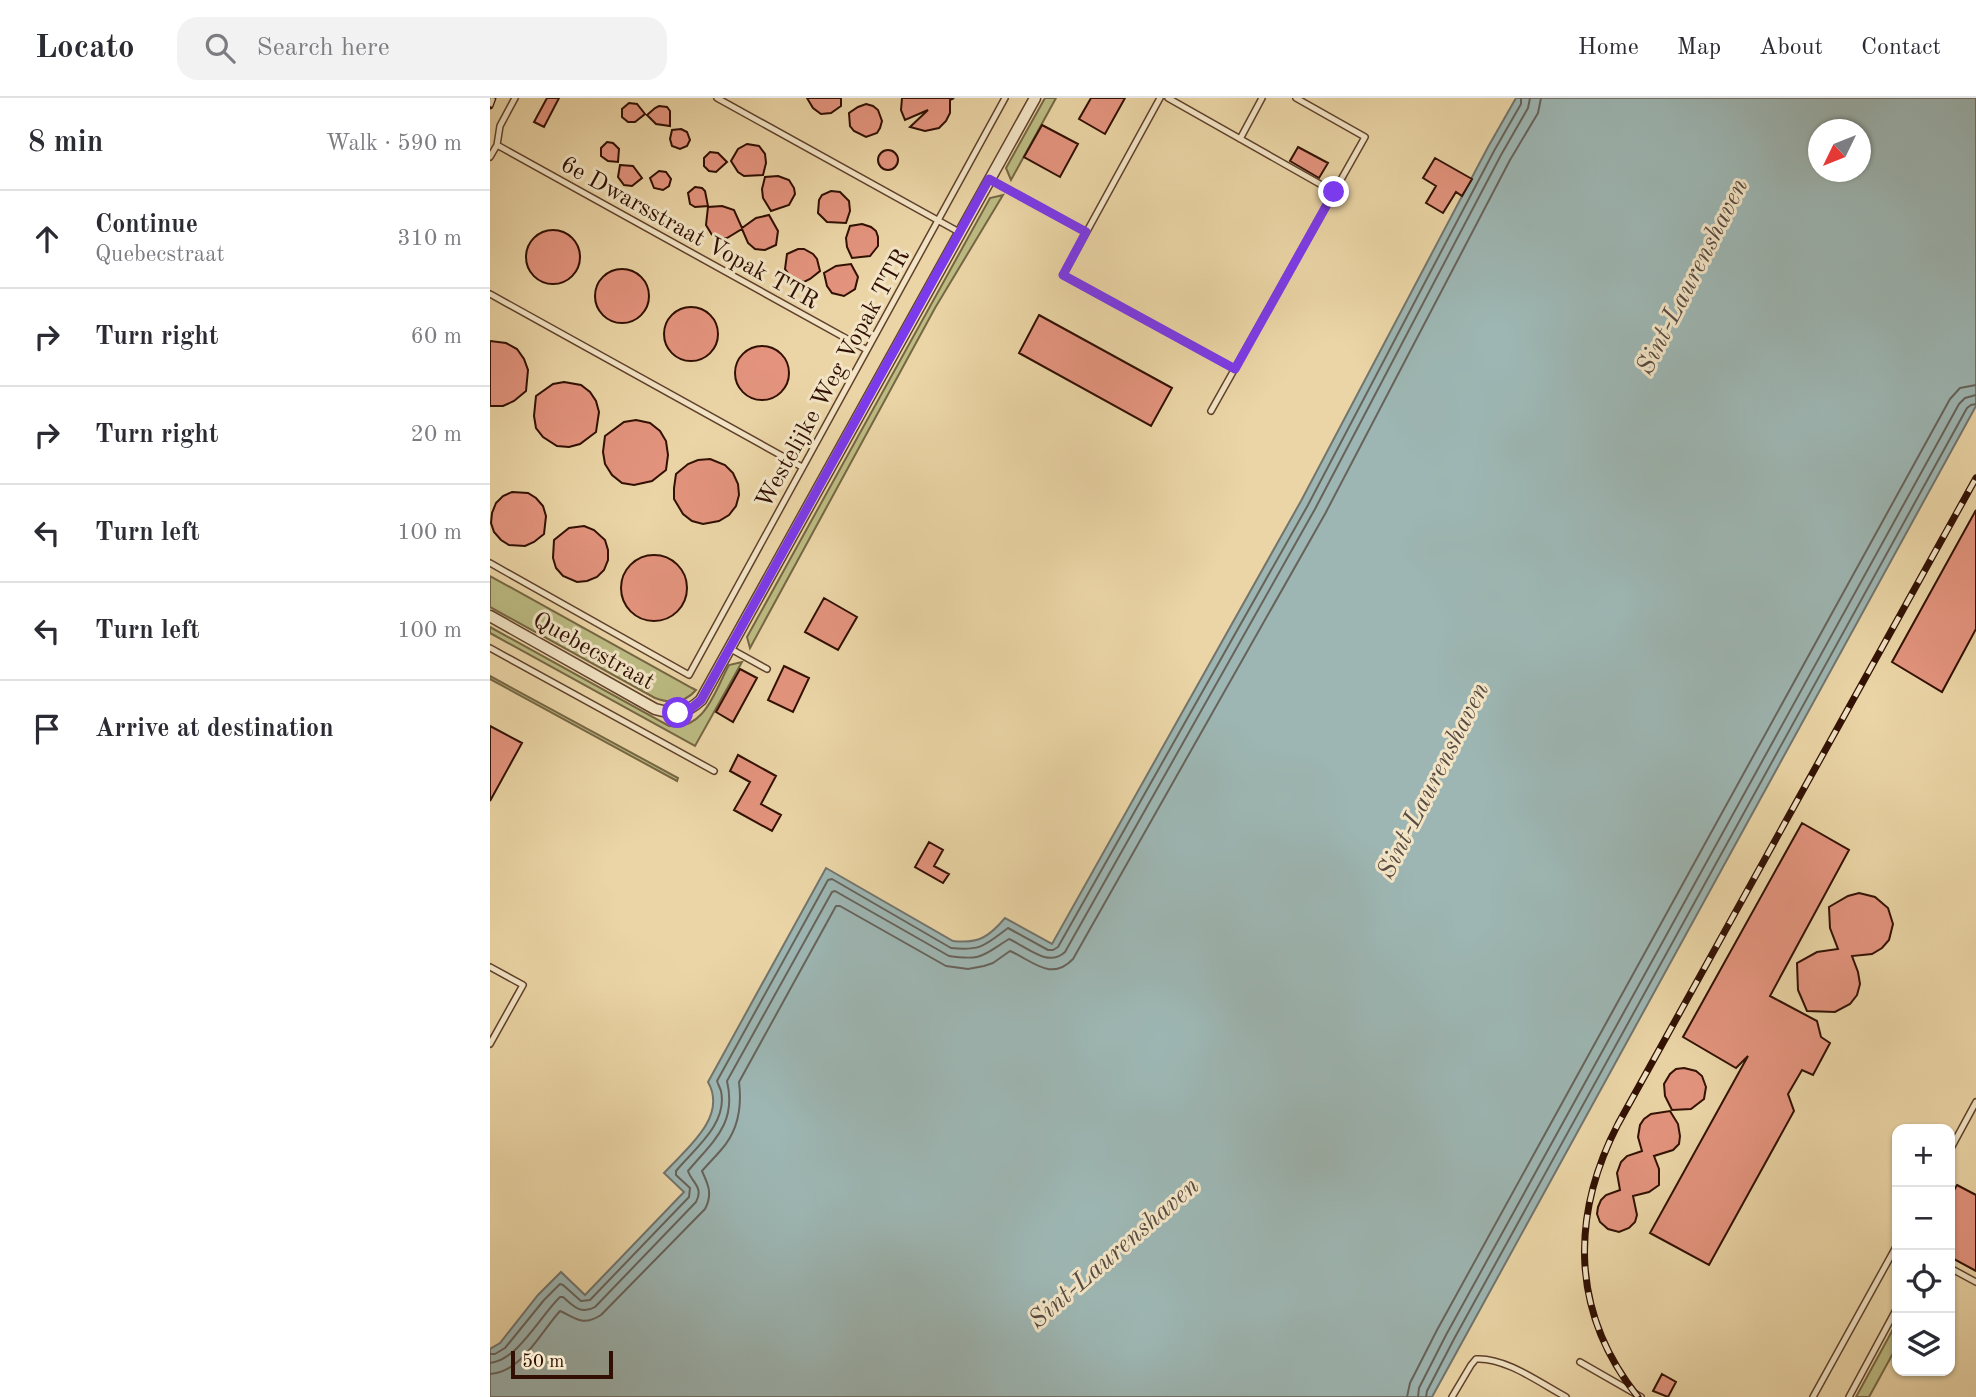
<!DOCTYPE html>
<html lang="en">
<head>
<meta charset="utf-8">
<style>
  :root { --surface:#fff; --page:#f2f2f3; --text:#2b2b33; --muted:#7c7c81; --line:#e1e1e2 }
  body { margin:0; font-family:"Old Standard TT",serif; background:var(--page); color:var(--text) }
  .controls { position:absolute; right:21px; bottom:21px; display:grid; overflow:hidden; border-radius:14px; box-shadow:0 2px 5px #0004 }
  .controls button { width:63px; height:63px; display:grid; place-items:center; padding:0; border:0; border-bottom:2px solid var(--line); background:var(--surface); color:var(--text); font:35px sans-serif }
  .compass { position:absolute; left:1318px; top:21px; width:63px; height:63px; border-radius:50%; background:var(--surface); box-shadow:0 2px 5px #0004; rotate:227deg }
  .scale { position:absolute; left:21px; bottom:18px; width:102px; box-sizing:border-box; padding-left:7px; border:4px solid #311003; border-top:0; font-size:19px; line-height:24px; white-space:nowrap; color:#311003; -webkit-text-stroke:5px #f2e4c5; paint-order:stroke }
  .stop { position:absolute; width:21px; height:21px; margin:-16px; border:5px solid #7c3aed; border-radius:50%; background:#fff }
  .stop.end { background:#7c3aed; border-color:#fff; box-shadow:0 2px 7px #0008 }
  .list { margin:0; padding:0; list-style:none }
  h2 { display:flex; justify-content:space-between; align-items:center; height:91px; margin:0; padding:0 28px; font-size:30px }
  h2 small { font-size:23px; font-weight:400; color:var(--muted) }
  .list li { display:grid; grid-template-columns:46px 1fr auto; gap:21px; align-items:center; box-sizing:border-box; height:98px; padding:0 28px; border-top:2px solid var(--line) }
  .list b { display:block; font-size:26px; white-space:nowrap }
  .list p { margin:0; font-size:23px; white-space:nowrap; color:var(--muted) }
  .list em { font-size:23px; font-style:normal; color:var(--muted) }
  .icon { flex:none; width:38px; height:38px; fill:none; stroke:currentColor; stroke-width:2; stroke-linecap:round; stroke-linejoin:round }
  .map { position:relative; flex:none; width:1486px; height:1299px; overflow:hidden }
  header { display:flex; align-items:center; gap:42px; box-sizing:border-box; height:98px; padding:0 35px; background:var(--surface); border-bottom:2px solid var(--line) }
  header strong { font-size:33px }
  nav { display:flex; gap:38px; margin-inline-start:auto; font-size:24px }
  .search { width:490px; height:63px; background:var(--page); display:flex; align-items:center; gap:18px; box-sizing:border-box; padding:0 24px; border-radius:21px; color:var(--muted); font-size:26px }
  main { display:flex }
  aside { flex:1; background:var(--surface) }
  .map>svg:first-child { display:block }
  .green { fill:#bcbc83; stroke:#766643; stroke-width:2 }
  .water { fill:#9db6b3; stroke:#72746d; stroke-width:2; fill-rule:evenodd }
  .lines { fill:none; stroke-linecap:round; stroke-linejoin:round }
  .shore { stroke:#67635b; stroke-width:2 }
  .building { fill:#e4947e; stroke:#311003; stroke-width:2 }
  .lane-casing { stroke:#60412c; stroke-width:8 }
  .street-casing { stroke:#60412c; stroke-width:13 }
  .lane { stroke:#f2e4c5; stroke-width:5 }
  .street { stroke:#f2e4c5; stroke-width:10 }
  .rail-casing { stroke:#311003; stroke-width:7 }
  .rail { stroke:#f2e4c5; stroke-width:4.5; stroke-dasharray:13; stroke-linecap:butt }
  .route { stroke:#7c3aed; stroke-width:9 }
  .labels { text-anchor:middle; stroke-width:6; stroke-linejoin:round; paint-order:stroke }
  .street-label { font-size:24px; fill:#311003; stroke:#f2e4c5 }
  .water-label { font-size:26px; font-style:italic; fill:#574a41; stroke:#f2e4c5 }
</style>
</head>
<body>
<header>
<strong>Locato</strong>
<div class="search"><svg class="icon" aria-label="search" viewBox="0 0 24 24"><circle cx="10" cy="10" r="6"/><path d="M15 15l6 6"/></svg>Search here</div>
<nav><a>Home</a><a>Map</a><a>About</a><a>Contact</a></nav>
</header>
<main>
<aside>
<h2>8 min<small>Walk · 590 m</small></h2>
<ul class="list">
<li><svg class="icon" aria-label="ahead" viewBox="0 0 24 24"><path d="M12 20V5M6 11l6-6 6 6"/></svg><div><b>Continue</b><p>Quebecstraat</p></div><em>310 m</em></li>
<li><svg class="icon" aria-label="right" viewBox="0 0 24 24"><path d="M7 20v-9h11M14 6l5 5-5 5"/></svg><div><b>Turn right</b></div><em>60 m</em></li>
<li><svg class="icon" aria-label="right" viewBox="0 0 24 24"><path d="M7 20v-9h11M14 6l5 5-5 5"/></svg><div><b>Turn right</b></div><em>20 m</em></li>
<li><svg class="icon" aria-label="left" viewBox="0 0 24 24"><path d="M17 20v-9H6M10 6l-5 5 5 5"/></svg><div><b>Turn left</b></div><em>100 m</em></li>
<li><svg class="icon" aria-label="left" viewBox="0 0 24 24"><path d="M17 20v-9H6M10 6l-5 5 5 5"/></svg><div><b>Turn left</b></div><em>100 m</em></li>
<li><svg class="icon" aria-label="arrive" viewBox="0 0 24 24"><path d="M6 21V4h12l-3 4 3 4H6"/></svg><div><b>Arrive at destination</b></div></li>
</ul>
</aside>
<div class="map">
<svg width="1486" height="1299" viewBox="0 0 1486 1299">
  <rect width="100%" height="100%" fill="#ebd5a6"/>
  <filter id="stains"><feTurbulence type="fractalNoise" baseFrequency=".00286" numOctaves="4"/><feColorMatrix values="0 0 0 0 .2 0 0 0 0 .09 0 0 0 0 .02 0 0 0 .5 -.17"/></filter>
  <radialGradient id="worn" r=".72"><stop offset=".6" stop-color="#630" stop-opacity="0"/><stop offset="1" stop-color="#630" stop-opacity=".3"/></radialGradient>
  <path class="green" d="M 555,0 L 566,0 L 521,82 L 516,70 Z
    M 513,97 L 445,210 L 260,550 L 257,539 L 500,100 Z
    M 0,478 L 202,590 L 206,592 C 195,605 181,606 165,600 L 0,509 Z
    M 0,529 L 179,628 C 215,633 225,592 239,567 L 252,564 L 205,648 L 0,535 Z
    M 0,578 L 188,680 L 187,683 L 0,581 Z
    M 1407,1224 L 1407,1248 L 1379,1299 L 1366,1299 Z"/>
  <path class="water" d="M 1026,0 L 1486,0 L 1486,308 L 942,1299 L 0,1299 L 0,1251 L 10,1245 L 48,1197 L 71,1174 L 95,1197 L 194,1094 L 174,1075 C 196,1051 238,1019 218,984 L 336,770 L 463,843 C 488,846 499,839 515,820 L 562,846 L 811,403 L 998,49 ZM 1328,32 L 1370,32 L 1370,74 L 1328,74 Z"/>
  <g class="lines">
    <path class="shore" d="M 0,1256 L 5,1256 L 15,1250 L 54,1202 L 70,1186 L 73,1187 L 91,1203 L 100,1202 L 199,1099 L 200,1090 L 186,1077 L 186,1073 C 204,1051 238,1026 231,993 C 230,990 228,986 227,983 L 338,782 L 342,781 L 461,850 C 492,853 495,847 518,830 L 558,852 L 563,852 L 568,849 L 818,407 L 1004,53 L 1031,6 L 1031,0
      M 0,1265 C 27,1263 51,1217 70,1199 L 73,1199 C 83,1208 91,1217 105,1209 L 206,1104 C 214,1089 202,1085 198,1073 C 223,1043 247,1026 237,983 L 342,794 L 345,793 L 459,858 C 493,863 493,857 519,841 C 537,849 558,870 575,854 L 825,411 L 1011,57 L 1038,10 L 1040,0
      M 0,1276 C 32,1274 50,1235 70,1213 C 86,1220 92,1229 111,1217 L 215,1111 C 223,1096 218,1086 212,1073 C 218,1066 225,1059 231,1052 C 248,1033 252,1008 249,984 L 346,808 L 350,808 L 456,868 L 478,871 L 494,868 L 503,865 L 520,853 C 543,863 561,884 583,861 L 835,416 L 1020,62 L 1048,15 L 1051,0
      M 917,1299 L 920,1285 L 947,1232 L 1460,301 L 1470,290 L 1486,287
      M 928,1299 L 929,1290 L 956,1237 L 1469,306 L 1475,300 L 1486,297
      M 936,1299 L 937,1293 L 964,1241 L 1477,310 L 1481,307 L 1486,306"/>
  </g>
  <path class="building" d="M 57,0 L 69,0 L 54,29 L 44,24 Z
    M 317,0 L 351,0 L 351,8 L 341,15 L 331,16 L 323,10 Z
    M 412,0 L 464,0 L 460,2 L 460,15 L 456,23 L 449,30 L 435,33 L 420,29 L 438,12 L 415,22 L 411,12 Z
    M 601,0 L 635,0 L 615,36 L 589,21 Z
    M 139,5 L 147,6 L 155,16 L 145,24 L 138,24 L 132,19 L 132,11 Z
    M 376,6 L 383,8 L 388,12 L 392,23 L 390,30 L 387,35 L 376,39 L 364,33 L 360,28 L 359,15 L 368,9 Z
    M 169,8 L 177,9 L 180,13 L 180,28 L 166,26 L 157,17 L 165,10 Z
    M 552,27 L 588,46 L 570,79 L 534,59 Z
    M 191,31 L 197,34 L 200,42 L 197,48 L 190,51 L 182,48 L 180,41 L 182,32 Z
    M 117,44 L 123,45 L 129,51 L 128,64 L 118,63 L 111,58 L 111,50 Z
    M 257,46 L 269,48 L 275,56 L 276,65 L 273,77 L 254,78 L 248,74 L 241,63 L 248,51 Z
    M 808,49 L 838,65 L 829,80 L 800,63 Z
    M388 62a10 10 0 1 1 20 0a10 10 0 1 1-20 0Z
    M 220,54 L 228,55 L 237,64 L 226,74 L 219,73 L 214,68 L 214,60 Z
    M 945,60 L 982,81 L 972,98 L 966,94 L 953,115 L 936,105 L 946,88 L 933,80 Z
    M 130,67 L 143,68 L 152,80 L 142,88 L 134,87 L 128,79 Z
    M 169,73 L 176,74 L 181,81 L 179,88 L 173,92 L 164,90 L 160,80 Z
    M 288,78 L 299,82 L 304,90 L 305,96 L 299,107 L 281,113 L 273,100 L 272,91 L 275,79 Z
    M 205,89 L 212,90 L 215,93 L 218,108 L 205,109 L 200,106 L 198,95 Z
    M 341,93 L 350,94 L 359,103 L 360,113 L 356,125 L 337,124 L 328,115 L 329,102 L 332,97 Z
    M 232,108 L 244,112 L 252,130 L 266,120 L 279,117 L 288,133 L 286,147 L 275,152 L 265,151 L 258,145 L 252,131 L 237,140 L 228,140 L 222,137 L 216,127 L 218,109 Z
    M 372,126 L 381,129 L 386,133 L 388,139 L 388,148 L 380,158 L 362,160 L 357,149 L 356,140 L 360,128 Z
    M36 159a27 27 0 1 1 54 0a27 27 0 1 1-54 0Z
    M 308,151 L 314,151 L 323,156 L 327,161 L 330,173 L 320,181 L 314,184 L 302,181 L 295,171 L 297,156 Z
    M 361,166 L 368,179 L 365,191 L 354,198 L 342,195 L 337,188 L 334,175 L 346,168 Z
    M105 198a27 27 0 1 1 54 0a27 27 0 1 1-54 0Z
    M174 236a27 27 0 1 1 54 0a27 27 0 1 1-54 0Z
    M 549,217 L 682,290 L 661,328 L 529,255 Z
    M 0,243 L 16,245 L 27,251 L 34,261 L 38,272 L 36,293 L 24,303 L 13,308 L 0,308 Z
    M245 275a27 27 0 1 1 54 0a27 27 0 1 1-54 0Z
    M 74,284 L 91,287 L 100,294 L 106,303 L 109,314 L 106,334 L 90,346 L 79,349 L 67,348 L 53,339 L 46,330 L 44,318 L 46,298 L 63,286 Z
    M 146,322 L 160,325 L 170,333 L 176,343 L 178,357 L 176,372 L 162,383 L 144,387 L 132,385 L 122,377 L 115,366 L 113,354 L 115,338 L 134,324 Z
    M 220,361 L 235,367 L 243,375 L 248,386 L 249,397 L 246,408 L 239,417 L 229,423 L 213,426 L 202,423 L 193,416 L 184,401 L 184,390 L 186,376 L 198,366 L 208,362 Z
    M 22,394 L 38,395 L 46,400 L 53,408 L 56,418 L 54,436 L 44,444 L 35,448 L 19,447 L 11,442 L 4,434 L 1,425 L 2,415 L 6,405 L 13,398 Z
    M 1486,412 L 1486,531 L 1452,594 L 1402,564 Z
    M 94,428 L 104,432 L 115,442 L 118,452 L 118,462 L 114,472 L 107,479 L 97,483 L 87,484 L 73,478 L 66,470 L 63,460 L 64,442 L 79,430 Z
    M131 490a33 33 0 1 1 66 0a33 33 0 1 1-66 0Z
    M 334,500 L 367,519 L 348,552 L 315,534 Z
    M 294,568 L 319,580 L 303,614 L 278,602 Z
    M 250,571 L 267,580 L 243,624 L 226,614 Z
    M 0,628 L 32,645 L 0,703 Z
    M 248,657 L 286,678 L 271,706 L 291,717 L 282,733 L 244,712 L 260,684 L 240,673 Z
    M 1312,725 L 1359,752 L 1280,898 L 1327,923 L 1331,939 L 1340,945 L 1323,977 L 1312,972 L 1298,996 L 1304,1013 L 1219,1167 L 1160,1135 L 1258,958 L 1246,970 L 1193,939 Z
    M 439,744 L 453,752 L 444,768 L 459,776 L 453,785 L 425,769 Z
    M 1369,795 L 1385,799 L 1398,810 L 1403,826 L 1399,842 L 1392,850 L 1382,856 L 1362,858 L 1368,874 L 1370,886 L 1367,897 L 1360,906 L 1345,914 L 1317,913 L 1308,892 L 1307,865 L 1327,854 L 1348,851 L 1340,830 L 1339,809 L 1358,798 Z
    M 1194,970 L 1206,973 L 1212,978 L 1216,989 L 1214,1001 L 1201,1011 L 1182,1012 L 1175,998 L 1174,986 L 1180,976 L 1186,971 Z
    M 1180,1013 L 1188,1026 L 1190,1038 L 1189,1046 L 1183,1052 L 1164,1058 L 1169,1071 L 1169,1087 L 1159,1094 L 1143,1098 L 1147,1117 L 1145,1124 L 1139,1130 L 1129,1134 L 1118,1131 L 1110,1124 L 1107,1116 L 1108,1109 L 1111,1102 L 1116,1097 L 1130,1092 L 1127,1075 L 1131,1064 L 1137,1058 L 1152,1053 L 1148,1039 L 1150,1027 L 1154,1021 L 1161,1016 Z
    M 1467,1087 L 1486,1097 L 1486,1173 L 1460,1159 L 1460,1099 Z
    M 1172,1276 L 1186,1284 L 1178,1299 L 1163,1293 Z"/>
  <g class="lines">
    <g class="lane-casing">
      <path id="lane" d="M 227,0 L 469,134
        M 670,0 L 573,177 L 745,271
        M 678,0 L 844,94 L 721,313
        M 806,0 L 875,39 L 844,94
        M 750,41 L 772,0
        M 7,47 L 377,252
        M 0,59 L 7,47 L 10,28 L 25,0
        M 499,81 L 596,134
        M 0,196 L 312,369
        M 0,465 L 199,577 L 515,0
        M 0,550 L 224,673
        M 239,550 L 277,571
        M 0,869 L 33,887 L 0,946
        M 1460,1052 L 1486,1004
        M 1460,1170 L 1486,1184
        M 1090,1264 L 1151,1299
        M 962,1299 L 981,1267 L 986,1261 C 1015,1259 1050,1285 1076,1299
        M 1323,1299 L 1407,1147
        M 1359,1299 L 1407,1210"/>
    </g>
    <g class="street-casing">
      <path id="street" d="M 0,518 L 165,611 C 187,617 194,617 211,602 L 545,0"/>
    </g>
    <use href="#lane" class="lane"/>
    <use href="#street" class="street"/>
    <g class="rail-casing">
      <path id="rail" d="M 0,8 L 3,0
        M 1148,1299 C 1081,1215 1080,1119 1128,1026 L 1486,380"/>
    </g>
    <use href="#rail" class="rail"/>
  </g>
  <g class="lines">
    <path class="route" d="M 188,615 L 198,613 L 211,602 L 499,81 L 596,134 L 573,177 L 745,271 L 844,94"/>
  </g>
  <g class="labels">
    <g class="street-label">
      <text transform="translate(200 134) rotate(29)" y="8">6e Dwarsstraat Vopak TTR</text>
      <text transform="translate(342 280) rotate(-61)" y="8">Westelijke Weg Vopak TTR</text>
      <text transform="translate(104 552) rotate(29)" y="8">Quebecstraat</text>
    </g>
    <g class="water-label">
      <text transform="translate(1201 178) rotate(-63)" y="9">Sint-Laurenshaven</text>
      <text transform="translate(942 682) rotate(-63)" y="9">Sint-Laurenshaven</text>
      <text transform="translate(623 1154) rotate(-41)" y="9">Sint-Laurenshaven</text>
    </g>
  </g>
  <rect width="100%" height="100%" filter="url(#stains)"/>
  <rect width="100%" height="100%" fill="url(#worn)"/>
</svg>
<div class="controls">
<button>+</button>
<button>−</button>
<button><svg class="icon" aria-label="locate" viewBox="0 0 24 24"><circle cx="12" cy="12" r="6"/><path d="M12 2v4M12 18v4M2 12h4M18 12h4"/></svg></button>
<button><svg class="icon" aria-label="layers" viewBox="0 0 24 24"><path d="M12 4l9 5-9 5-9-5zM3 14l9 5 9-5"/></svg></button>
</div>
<svg class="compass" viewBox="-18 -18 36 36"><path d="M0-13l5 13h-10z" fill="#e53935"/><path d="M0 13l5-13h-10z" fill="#7c7c81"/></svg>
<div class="scale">50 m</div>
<div class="stop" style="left:188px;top:615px"></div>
<div class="stop end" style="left:844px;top:94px"></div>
</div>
</main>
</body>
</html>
